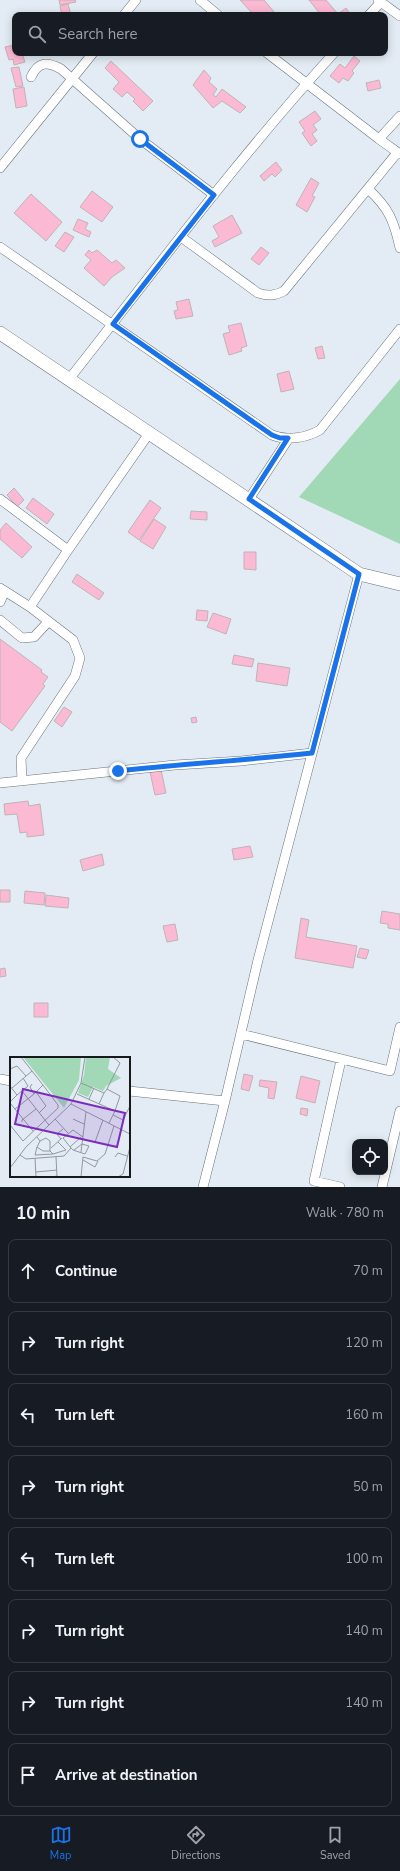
<!DOCTYPE html>
<html lang="en">
<head>
<meta charset="utf-8">
<style>
  :root { --surface:#171b24; --page:#242831; --text:#f1f3f6; --muted:#9ea1a6; --line:#363941; --accent:#1a73e8 }
  body { margin:0; font-family:"Nunito Sans",sans-serif; background:var(--page); color:var(--text) }
  .controls { position:absolute; right:12px; bottom:12px; display:grid; overflow:hidden; border-radius:8px; box-shadow:0 2px 10px #0003 }
  .controls button { width:36px; height:36px; display:grid; place-items:center; padding:0; border:0; border-bottom:1px solid var(--line); background:var(--surface); color:var(--text); font:20px sans-serif }
  .stop { position:absolute; width:12px; height:12px; margin:-9px; border:3px solid #1a73e8; border-radius:50%; background:#fff }
  .stop.end { background:#1a73e8; border-color:#fff; box-shadow:0 1px 4px #0008 }
  .list { margin:0; padding:0; list-style:none }
  h2 { display:flex; justify-content:space-between; align-items:center; height:52px; margin:0; padding:0 16px; font-size:17px }
  h2 small { font-size:13px; font-weight:400; color:var(--muted) }
  .list li { display:grid; grid-template-columns:26px 1fr auto; gap:12px; align-items:center; box-sizing:border-box; height:64px; margin:0 8px 8px; padding:0 8px; border:1px solid var(--line); border-radius:8px }
  .list b { display:block; font-size:15px; white-space:nowrap }
  .list em { font-size:13px; font-style:normal; color:var(--muted) }
  .icon { flex:none; width:22px; height:22px; fill:none; stroke:currentColor; stroke-width:2; stroke-linecap:round; stroke-linejoin:round }
  .map { position:relative; flex:none; width:400px; height:1187px; overflow:hidden }
  .search { position:absolute; background:var(--surface); box-shadow:0 2px 10px #0003; left:12px; right:12px; top:12px; height:44px; display:flex; align-items:center; gap:10px; box-sizing:border-box; padding:0 14px; border-radius:8px; color:var(--muted); font-size:15px }
  .sheet { height:628px; background:var(--surface) }
  nav { display:flex; justify-content:space-around; align-items:center; box-sizing:border-box; height:56px; border-top:1px solid var(--line); background:var(--surface); font-size:11px; color:var(--muted) }
  nav a { display:grid; justify-items:center; gap:2px }
  nav .on { color:var(--accent) }
  .map>svg:first-child { display:block }
  .green { fill:#a1d8b6 }
  .building { fill:#fbb9d3; stroke:#bfb4b8 }
  .lines { fill:none; stroke-linecap:round; stroke-linejoin:round }
  .street-casing { stroke:#6b737a; stroke-width:10 }
  .secondary-casing { stroke:#6b737a; stroke-width:14 }
  .street { stroke:#fff; stroke-width:9 }
  .secondary { stroke:#fff; stroke-width:13 }
  .route { stroke:#1a73e8; stroke-width:5 }
  .inset-road { fill:none; stroke:#91989e; stroke-width:1 }
  .view { fill:#7b2cbf; fill-opacity:0.15; stroke:#7b2cbf; stroke-width:2 }
  .inset-edge { fill:none; stroke:#161a1c; stroke-width:2 }
</style>
</head>
<body>
<div class="map">
<svg width="400" height="1187" viewBox="0 0 400 1187">
  <rect width="100%" height="100%" fill="#e3ecf4"/>
  <path class="green" d="M 400,379 L 400,544 L 299,497 Z"/>
  <path class="building" d="M 59,0 L 75,0 L 76,2 L 60,5 Z
    M 240,0 L 264,0 L 275,13 L 273,15 L 254,15 Z
    M 309,0 L 326,0 L 338,14 L 346,8 L 351,15 L 321,15 Z
    M 68,4 L 71,15 L 62,15 L 60,6 Z
    M 15,45 L 15,53 L 22,53 L 25,62 L 14,65 L 13,59 L 9,60 L 5,47 Z
    M 354,56 L 360,61 L 352,71 L 354,73 L 348,81 L 343,78 L 339,83 L 330,76 L 340,64 L 345,68 Z
    M 111,61 L 153,101 L 143,111 L 133,101 L 135,99 L 127,92 L 122,97 L 113,89 L 119,82 L 105,68 Z
    M 19,67 L 23,86 L 16,87 L 11,68 Z
    M 204,70 L 211,78 L 209,82 L 217,89 L 213,95 L 216,97 L 222,89 L 246,107 L 240,113 L 222,101 L 213,108 L 193,85 Z
    M 379,80 L 381,88 L 368,91 L 366,83 Z
    M 24,87 L 27,106 L 16,108 L 13,89 Z
    M 315,111 L 321,119 L 313,125 L 317,130 L 312,134 L 317,141 L 311,146 L 302,133 L 305,131 L 299,122 Z
    M 276,162 L 282,170 L 275,177 L 272,174 L 264,181 L 260,176 Z
    M 311,178 L 319,183 L 312,196 L 315,197 L 307,212 L 296,205 Z
    M 92,191 L 113,207 L 102,222 L 80,207 Z
    M 31,194 L 62,222 L 46,241 L 14,213 Z
    M 232,215 L 242,233 L 215,247 L 212,241 L 219,237 L 213,226 Z
    M 78,219 L 88,223 L 85,229 L 91,232 L 89,237 L 73,230 Z
    M 65,232 L 74,237 L 64,252 L 55,246 Z
    M 261,247 L 269,253 L 259,265 L 251,259 Z
    M 89,250 L 92,253 L 97,250 L 112,263 L 116,260 L 125,268 L 112,277 L 104,286 L 84,268 L 91,260 L 85,255 Z
    M 189,299 L 193,316 L 176,319 L 174,311 L 178,310 L 176,302 Z
    M 241,323 L 247,346 L 241,348 L 242,351 L 229,355 L 223,334 L 230,332 L 228,326 Z
    M 322,346 L 325,358 L 318,359 L 315,348 Z
    M 289,371 L 294,389 L 281,392 L 277,374 Z
    M 14,488 L 24,500 L 17,507 L 7,495 Z
    M 33,498 L 54,514 L 47,524 L 26,508 Z
    M 150,500 L 161,508 L 139,540 L 128,532 Z
    M 191,511 L 207,512 L 207,520 L 190,519 Z
    M 154,519 L 166,527 L 153,549 L 140,541 Z
    M 6,523 L 32,547 L 22,558 L 0,539 L 0,530 Z
    M 244,552 L 256,552 L 256,570 L 244,569 Z
    M 77,574 L 104,593 L 99,600 L 72,582 Z
    M 197,610 L 208,611 L 207,621 L 196,620 Z
    M 213,613 L 231,619 L 226,634 L 207,627 Z
    M 0,639 L 42,670 L 41,672 L 48,677 L 43,684 L 45,686 L 12,731 L 0,722 Z
    M 234,655 L 254,659 L 252,667 L 232,664 Z
    M 258,663 L 290,668 L 287,686 L 256,681 Z
    M 64,707 L 72,712 L 62,727 L 54,721 Z
    M 196,717 L 197,722 L 192,723 L 191,718 Z
    M 161,770 L 166,793 L 155,795 L 150,772 Z
    M 28,801 L 29,806 L 40,804 L 44,835 L 27,837 L 27,832 L 20,833 L 17,814 L 5,815 L 4,804 Z
    M 250,846 L 253,857 L 234,860 L 232,849 Z
    M 102,854 L 104,865 L 83,871 L 80,860 Z
    M 0,890 L 10,890 L 10,902 L 0,902 Z
    M 25,891 L 45,893 L 44,905 L 24,903 Z
    M 46,895 L 69,898 L 68,908 L 45,906 Z
    M 382,911 L 400,914 L 400,930 L 388,928 L 388,924 L 380,923 Z
    M 301,918 L 309,920 L 306,937 L 357,946 L 353,968 L 295,958 Z
    M 175,924 L 178,940 L 167,942 L 163,926 Z
    M 360,948 L 369,950 L 366,959 L 357,957 Z
    M 5,968 L 6,976 L 0,977 L 0,969 Z
    M 34,1003 L 48,1003 L 48,1017 L 34,1017 Z
    M 244,1074 L 253,1076 L 249,1091 L 241,1089 Z
    M 301,1076 L 320,1081 L 315,1103 L 296,1098 Z
    M 260,1080 L 277,1082 L 274,1099 L 268,1098 L 269,1088 L 259,1086 Z
    M 301,1108 L 308,1109 L 307,1116 L 300,1114 Z"/>
  <g class="lines">
    <g class="street-casing">
      <path id="street" d="M 200,0 L 218,15
        M 378,0 L 400,16
        M 124,15 L 136,0
        M 369,15 L 381,2
        M 267,53 L 379,139 L 400,116
        M 31,77 C 38,62 46,61 61,69 L 140,139 L 214,195
        M 379,139 L 400,154
        M 0,168 L 93,53
        M 368,189 C 389,208 394,221 400,248
        M 181,237 L 258,293 C 268,296 275,296 284,291 L 397,153
        M 0,247 L 272,435 C 287,441 306,438 320,430 L 400,329
        M 70,378 C 156,269 240,156 334,53
        M 0,499 L 68,550
        M 249,499 L 289,438
        M 0,588 L 30,607 L 73,640 L 80,658 L 75,676 L 21,758 L 22,781
        M 0,602 L 5,591
        M 30,607 L 68,550 L 150,432
        M 0,620 L 22,638 L 34,637 L 48,622
        M 0,783 L 175,765 L 241,761 L 312,753
        M 241,1034 L 390,1071 L 400,1027
        M 0,1079 L 11,1081
        M 129,1091 L 225,1101
        M 203,1187 L 225,1101 L 258,960 L 359,574
        M 340,1187 L 314,1181 L 341,1060
        M 382,1187 L 400,1111"/>
    </g>
    <g class="secondary-casing">
      <path id="secondary" d="M 0,333 L 359,574 L 400,584"/>
    </g>
    <use href="#street" class="street"/>
    <use href="#secondary" class="secondary"/>
  </g>
  <g class="lines">
    <path class="route" d="M 118,771 C 183,764 247,760 312,753 L 359,574 L 249,499 L 288,438 L 280,438 L 272,435 L 113,324 L 214,195 L 140,139"/>
  </g>
  <g transform="translate(10 1057)">
    <rect width="120" height="120" fill="#e3ecf4"/>
    <path d="M 13,0 L 71,0 L 69,23 L 54,51 ZM 76,0 L 100,0 L 98,12 L 111,21 L 96,29 L 93,34 L 83,30 L 78,40 L 68,36 L 74,18 Z" fill="#a1d8b6"/>
    <path class="inset-road" d="M 11,0 L 33,28M 0,12 L 7,9 L 16,19M 71,26 L 94,36 L 97,32 L 110,39 L 105,54M 0,29 L 7,38 L 0,45M 2,31 L 22,14M 97,32 L 110,6 L 103,0M 12,34 L 39,68M 26,35 L 36,49 L 29,56M 67,37 L 105,54 L 99,66M 7,38 L 18,29 L 13,21M 79,42 L 84,31M 0,46 L 23,74M 61,47 L 120,77M 89,47 L 94,36M 5,52 L 24,37 L 20,30 L 22,27M 103,58 L 113,63 L 120,49M 45,62 L 58,76M 63,62 L 74,67M 12,65 L 12,63 L 26,52M 0,68 L 13,84 L 48,51 L 48,48 L 33,28 L 24,37M 27,80 L 30,84 L 36,81 L 40,84 L 40,94 L 33,94 L 27,90 L 30,84M 51,82 L 47,77 L 53,72M 85,85 L 93,63M 27,90 L 25,98 L 43,97 L 40,94M 60,90 L 71,80M 41,91 L 52,81M 61,91 L 63,93 L 75,97 L 79,89 L 72,87 L 64,93M 71,95 L 76,55M 43,97 L 56,93 L 48,85M 10,98 L 16,102 L 54,99 L 61,91 L 53,81 L 63,73 L 73,80M 105,100 L 108,96 L 117,99M 25,101 L 26,120M 73,103 L 85,110 L 88,104M 0,111 L 16,90 L 61,47 L 71,26 L 75,0M 26,115 L 47,113M 42,120 L 47,119 L 46,100M 71,120 L 73,100 L 87,104 L 95,97 L 104,69M 108,120 L 113,117 L 120,90"/>
    <path class="view" d="M 13,32 L 115,56 L 107,90 L 5,67 Z"/>
    <rect width="120" height="120" class="inset-edge"/>
  </g>
</svg>
<div class="controls">
<button><svg class="icon" aria-label="locate" viewBox="0 0 24 24"><circle cx="12" cy="12" r="6"/><path d="M12 2v4M12 18v4M2 12h4M18 12h4"/></svg></button>
</div>
<div class="stop" style="left:140px;top:139px"></div>
<div class="stop end" style="left:118px;top:771px"></div>
<div class="search"><svg class="icon" aria-label="search" viewBox="0 0 24 24"><circle cx="10" cy="10" r="6"/><path d="M15 15l6 6"/></svg>Search here</div>
</div>
<section class="sheet">
<h2>10 min<small>Walk · 780 m</small></h2>
<ul class="list">
<li><svg class="icon" aria-label="ahead" viewBox="0 0 24 24"><path d="M12 20V5M6 11l6-6 6 6"/></svg><div><b>Continue</b></div><em>70 m</em></li>
<li><svg class="icon" aria-label="right" viewBox="0 0 24 24"><path d="M7 20v-9h11M14 6l5 5-5 5"/></svg><div><b>Turn right</b></div><em>120 m</em></li>
<li><svg class="icon" aria-label="left" viewBox="0 0 24 24"><path d="M17 20v-9H6M10 6l-5 5 5 5"/></svg><div><b>Turn left</b></div><em>160 m</em></li>
<li><svg class="icon" aria-label="right" viewBox="0 0 24 24"><path d="M7 20v-9h11M14 6l5 5-5 5"/></svg><div><b>Turn right</b></div><em>50 m</em></li>
<li><svg class="icon" aria-label="left" viewBox="0 0 24 24"><path d="M17 20v-9H6M10 6l-5 5 5 5"/></svg><div><b>Turn left</b></div><em>100 m</em></li>
<li><svg class="icon" aria-label="right" viewBox="0 0 24 24"><path d="M7 20v-9h11M14 6l5 5-5 5"/></svg><div><b>Turn right</b></div><em>140 m</em></li>
<li><svg class="icon" aria-label="right" viewBox="0 0 24 24"><path d="M7 20v-9h11M14 6l5 5-5 5"/></svg><div><b>Turn right</b></div><em>140 m</em></li>
<li><svg class="icon" aria-label="arrive" viewBox="0 0 24 24"><path d="M6 21V4h12l-3 4 3 4H6"/></svg><div><b>Arrive at destination</b></div></li>
</ul>
</section>
<nav>
<a class="on"><svg class="icon" aria-label="map" viewBox="0 0 24 24"><path d="M3 6l6-2 6 2 6-2v14l-6 2-6-2-6 2zM9 4v14M15 6v14"/></svg>Map</a>
<a><svg class="icon" aria-label="directions" viewBox="0 0 24 24"><path d="M12 3l9 9-9 9-9-9zM9 14v-3h6M13 9l2 2-2 2"/></svg>Directions</a>
<a><svg class="icon" aria-label="saved" viewBox="0 0 24 24"><path d="M7 4h10v16l-5-4-5 4z"/></svg>Saved</a>
</nav>
</body>
</html>
